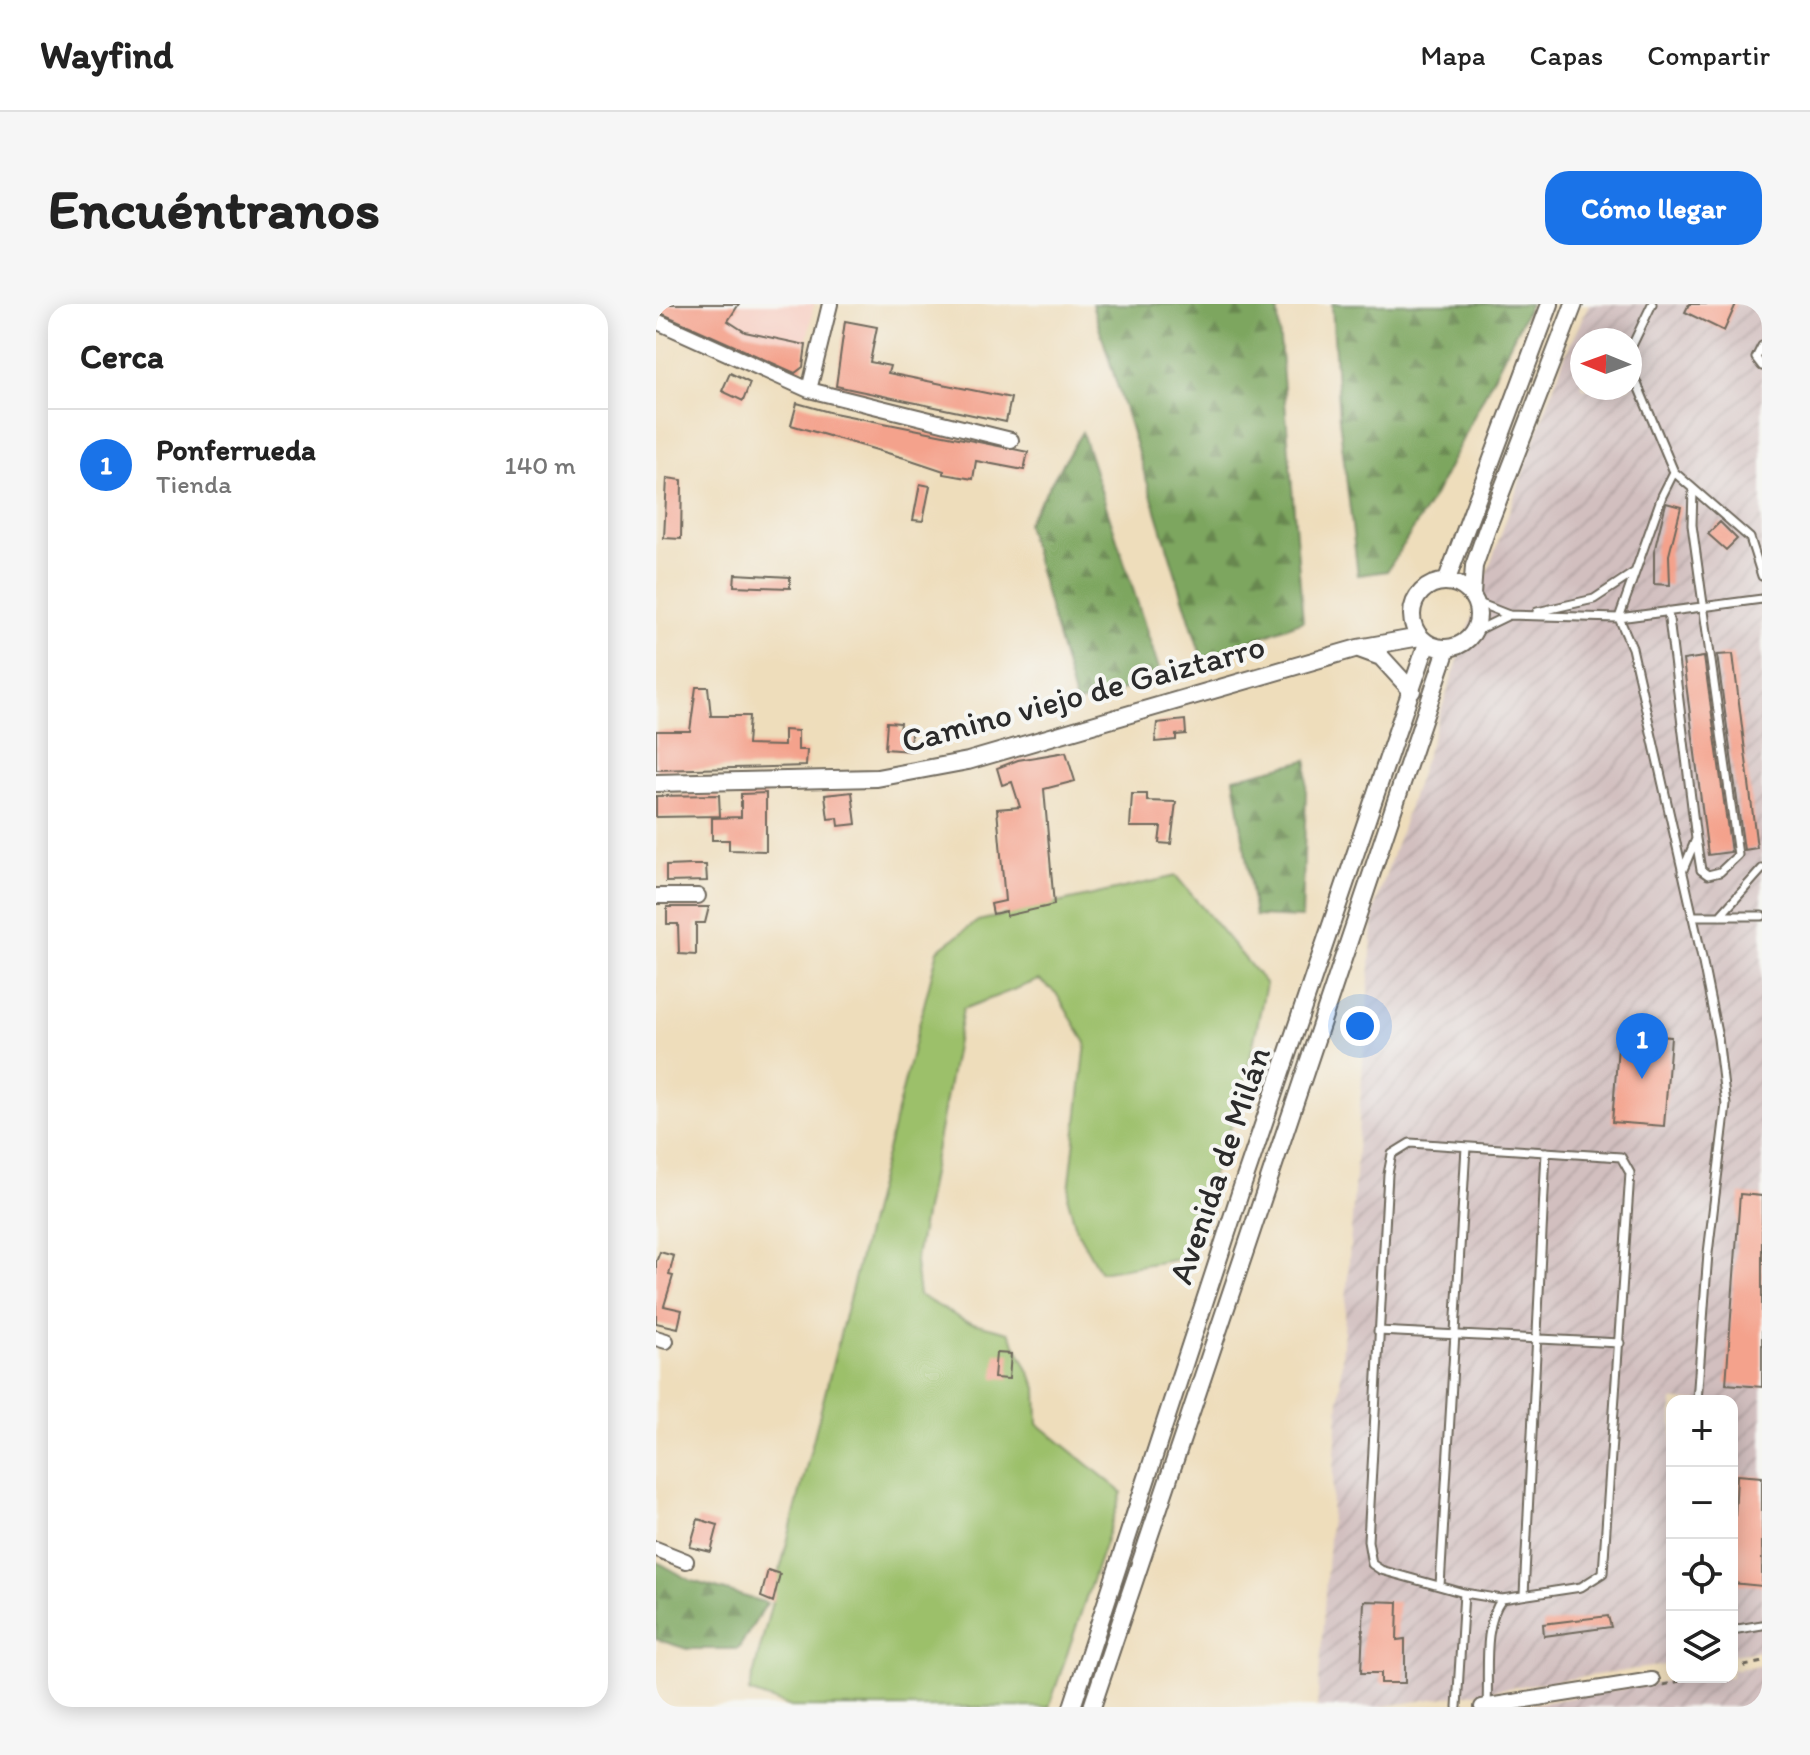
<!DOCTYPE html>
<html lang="es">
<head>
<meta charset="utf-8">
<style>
  :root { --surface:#fff; --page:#f6f6f6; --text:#222; --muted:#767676; --line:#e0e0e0; --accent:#1a73e8 }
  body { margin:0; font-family:Itim,sans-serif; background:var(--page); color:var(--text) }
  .controls { position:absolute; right:24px; bottom:24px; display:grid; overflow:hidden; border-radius:16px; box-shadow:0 4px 20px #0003 }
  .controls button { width:72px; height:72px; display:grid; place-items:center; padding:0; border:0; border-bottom:2px solid var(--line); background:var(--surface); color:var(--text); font:40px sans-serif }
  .compass { position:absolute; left:914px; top:24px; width:72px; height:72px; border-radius:50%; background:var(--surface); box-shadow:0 4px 20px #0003; rotate:271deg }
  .you { position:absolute; left:704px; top:722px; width:28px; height:28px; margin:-20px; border:6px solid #fff; border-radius:50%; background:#1a73e8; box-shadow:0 0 0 12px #1a73e833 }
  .badge { display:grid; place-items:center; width:52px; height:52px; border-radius:50%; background:var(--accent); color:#fff; font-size:26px; font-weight:700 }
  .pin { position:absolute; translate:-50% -66px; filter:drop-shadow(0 2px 4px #0008) }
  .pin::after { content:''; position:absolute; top:42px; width:28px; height:24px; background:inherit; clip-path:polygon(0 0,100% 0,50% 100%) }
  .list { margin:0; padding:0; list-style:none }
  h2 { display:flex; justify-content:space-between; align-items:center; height:104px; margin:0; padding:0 32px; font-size:34px }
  h2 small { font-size:26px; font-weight:400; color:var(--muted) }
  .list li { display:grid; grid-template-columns:52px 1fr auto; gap:24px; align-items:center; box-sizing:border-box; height:112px; padding:0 32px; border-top:2px solid var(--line) }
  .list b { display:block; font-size:30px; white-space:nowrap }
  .list p { margin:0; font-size:26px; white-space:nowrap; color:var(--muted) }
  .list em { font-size:26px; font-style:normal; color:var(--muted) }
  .icon { flex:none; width:44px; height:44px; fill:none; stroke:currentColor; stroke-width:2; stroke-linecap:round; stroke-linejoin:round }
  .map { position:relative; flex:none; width:1106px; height:1403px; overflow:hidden; border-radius:24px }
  header { display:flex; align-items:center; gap:48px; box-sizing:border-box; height:112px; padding:0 40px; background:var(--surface); border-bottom:2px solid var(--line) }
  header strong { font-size:38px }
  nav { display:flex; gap:44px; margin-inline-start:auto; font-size:28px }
  .intro { display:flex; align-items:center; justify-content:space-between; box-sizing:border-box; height:192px; padding:0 48px }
  h1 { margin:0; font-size:56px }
  .button { padding:20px 36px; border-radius:24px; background:var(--accent); color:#fff; font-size:28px; font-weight:700 }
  main { display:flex; gap:48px; padding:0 48px }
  aside { flex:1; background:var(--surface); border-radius:24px; box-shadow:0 4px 20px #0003 }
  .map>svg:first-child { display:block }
  .built { fill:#f7d1c6 }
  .industrial { fill:url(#industrial-furrows); fill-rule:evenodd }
  .grass { fill:#9cc06b; stroke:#64764b; stroke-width:2 }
  .forest { fill:url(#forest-firs); stroke:#546845; stroke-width:2 }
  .building { fill:#f4a28c }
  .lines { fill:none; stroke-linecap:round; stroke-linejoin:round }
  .service-casing { stroke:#6f695d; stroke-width:11 }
  .minor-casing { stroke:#6f695d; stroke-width:18 }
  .tertiary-casing { stroke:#6f695d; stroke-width:20 }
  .path { stroke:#6f695d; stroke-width:3; stroke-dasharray:6 6; stroke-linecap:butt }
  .service { stroke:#fff; stroke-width:7 }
  .minor { stroke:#fff; stroke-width:14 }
  .tertiary { stroke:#fff; stroke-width:16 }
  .labels { text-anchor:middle; stroke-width:8; stroke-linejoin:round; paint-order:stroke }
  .street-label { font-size:34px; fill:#2b2b2b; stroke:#f6f6f2 }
</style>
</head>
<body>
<header>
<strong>Wayfind</strong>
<nav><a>Mapa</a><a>Capas</a><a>Compartir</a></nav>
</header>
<div class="intro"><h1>Encuéntranos</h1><a class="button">Cómo llegar</a></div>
<main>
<aside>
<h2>Cerca<small></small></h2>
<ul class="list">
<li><span class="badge">1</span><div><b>Ponferrueda</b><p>Tienda</p></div><em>140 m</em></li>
</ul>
</aside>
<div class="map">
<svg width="1106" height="1403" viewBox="0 0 1106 1403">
  <defs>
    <pattern id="industrial-furrows" width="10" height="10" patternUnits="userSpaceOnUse" patternTransform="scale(2)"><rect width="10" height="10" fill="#d2bfbf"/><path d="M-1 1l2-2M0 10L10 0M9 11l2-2" fill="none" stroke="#b4a4a4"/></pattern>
    <pattern id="forest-firs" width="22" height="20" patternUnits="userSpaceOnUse" patternTransform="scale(2)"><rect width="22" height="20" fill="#7da65f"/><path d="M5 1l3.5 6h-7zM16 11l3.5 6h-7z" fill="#67874f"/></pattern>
  </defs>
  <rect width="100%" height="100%" fill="#f6f6f2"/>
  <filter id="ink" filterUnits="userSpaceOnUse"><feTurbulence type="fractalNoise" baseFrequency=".0125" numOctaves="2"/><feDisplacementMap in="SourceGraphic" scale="16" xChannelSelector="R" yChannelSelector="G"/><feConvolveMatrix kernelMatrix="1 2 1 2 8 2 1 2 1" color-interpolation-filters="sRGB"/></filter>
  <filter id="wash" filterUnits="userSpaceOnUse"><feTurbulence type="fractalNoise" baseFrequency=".006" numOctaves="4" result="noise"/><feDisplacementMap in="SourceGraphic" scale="32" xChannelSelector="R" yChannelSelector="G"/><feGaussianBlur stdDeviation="1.8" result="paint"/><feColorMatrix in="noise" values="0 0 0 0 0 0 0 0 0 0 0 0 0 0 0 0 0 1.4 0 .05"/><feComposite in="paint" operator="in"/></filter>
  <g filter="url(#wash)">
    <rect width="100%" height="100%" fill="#edb"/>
    <path class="built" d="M 43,0 L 158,0 L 150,41 L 89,28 Z"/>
    <path class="industrial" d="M 933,0 L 1106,0 L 1106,1347 L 1076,1351 L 1076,1097 L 1016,1097 L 1016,1360 L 722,1403 L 661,1403 L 718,606 L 835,258 L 908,54 ZM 926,36 L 974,36 L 974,84 L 926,84 Z
      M 1106,1361 L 1106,1403 L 859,1403 L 1034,1373 L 1076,1373 L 1076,1366 Z"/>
    <path class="grass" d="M 520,572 L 610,680 L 585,797 L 523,955 L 444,968 L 421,927 L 412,896 L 430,739 L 400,689 L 383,676 L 307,705 L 259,959 L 263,991 L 309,1017 L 353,1028 L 381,1084 L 382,1120 L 466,1188 L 393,1403 L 135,1403 L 93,1388 L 282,646 L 322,617 Z"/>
    <path class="forest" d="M 436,0 L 621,0 L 647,317 L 546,355 Z
      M 676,0 L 874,0 L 778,192 L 731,267 L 702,271 L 683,115 Z
      M 426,128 L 506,374 L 420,400 L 370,220 Z
      M 651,456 L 646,614 L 599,612 L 578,474 Z
      M 0,1257 L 36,1277 L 111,1299 L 82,1345 L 31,1345 L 0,1335 Z"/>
    <g id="blocks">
      <path class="building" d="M 0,0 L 83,0 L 72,17 L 89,28 L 150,41 L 147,63 L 139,69 L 0,7 Z
        M 1033,0 L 1080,0 L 1068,27 L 1029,8 Z
        M 189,17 L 221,23 L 214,58 L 234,62 L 232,69 L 355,94 L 350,118 L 180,82 Z
        M 74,69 L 94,79 L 87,97 L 66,87 Z
        M 141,99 L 173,108 L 372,148 L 368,166 L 320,157 L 317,175 L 288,170 L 288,167 L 252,155 L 135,121 Z
        M 11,174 L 26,176 L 25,235 L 8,234 Z
        M 264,180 L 274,182 L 267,217 L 257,216 Z
        M 1010,199 L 1025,203 L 1013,251 L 1014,281 L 998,280 L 998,248 Z
        M 1064,218 L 1081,235 L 1070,246 L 1052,230 Z
        M 79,270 L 134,273 L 134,284 L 78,282 Z
        M 1077,350 L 1101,544 L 1088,546 L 1061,351 Z
        M 1048,353 L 1075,548 L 1052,551 L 1027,356 Z
        M 40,383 L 52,383 L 55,412 L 93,412 L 91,441 L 128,442 L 128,426 L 142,427 L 142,446 L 151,446 L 150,462 L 0,466 L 0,427 L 34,427 Z
        M 529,416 L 530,430 L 520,431 L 520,436 L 499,438 L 501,419 Z
        M 231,418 L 244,419 L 243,427 L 255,428 L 254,447 L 229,445 Z
        M 410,448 L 419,477 L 388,485 L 398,601 L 350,612 L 350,607 L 337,610 L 335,600 L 349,597 L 341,505 L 364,503 L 356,478 L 346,481 L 341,464 L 362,456 Z
        M 196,488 L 200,520 L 183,522 L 182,514 L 172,515 L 169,491 Z
        M 110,489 L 110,547 L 73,546 L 73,536 L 56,536 L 56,514 L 85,513 L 85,490 Z
        M 476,490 L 491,490 L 491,497 L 520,498 L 515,540 L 503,539 L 505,523 L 474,523 Z
        M 63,491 L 64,512 L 0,513 L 0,492 Z
        M 36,561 L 50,561 L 51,577 L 10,578 L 10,562 Z
        M 11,603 L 53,603 L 49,619 L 40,619 L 40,651 L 23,650 L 22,620 L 11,620 Z
        M 963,729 L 1015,733 L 1008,822 L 956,818 Z
        M 1084,890 L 1106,892 L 1106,1083 L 1070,1080 Z
        M 4,948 L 18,952 L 13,971 L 17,972 L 8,1002 L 26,1006 L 22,1024 L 0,1019 L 0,958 Z
        M 340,1049 L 355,1050 L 353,1075 L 338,1074 Z
        M 1081,1171 L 1106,1173 L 1106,1282 L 1076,1279 Z
        M 42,1215 L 62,1221 L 55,1248 L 34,1243 Z
        M 112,1266 L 124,1270 L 117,1298 L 105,1293 Z
        M 708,1297 L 742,1298 L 741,1336 L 749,1335 L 749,1379 L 725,1379 L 725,1369 L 705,1369 Z
        M 952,1312 L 955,1323 L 888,1332 L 887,1320 Z"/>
    </g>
  </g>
  <g filter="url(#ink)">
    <use href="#blocks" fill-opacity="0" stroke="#6f695d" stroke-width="2"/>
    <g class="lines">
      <g class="service-casing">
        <path id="service" d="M 1106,42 L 1100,54 L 1106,62
          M 974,46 L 996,0
          M 974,63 L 1018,168 L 1094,234 L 1106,272
          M 1018,168 L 1006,192 L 963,314 L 1106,295
          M 1037,185 L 1036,221 L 1082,551 L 1064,568 L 1052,571 L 1045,566 L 1040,535
          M 820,298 L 853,311 L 963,314 L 976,344 L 1045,649 L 1062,734 L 1070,801 L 1052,949 L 1041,1097
          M 1012,307 L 1040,535 L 1026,568
          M 881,308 L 938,295 L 979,268
          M 818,328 L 853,311
          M 1036,612 L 1106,612
          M 1064,612 L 1106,565
          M 722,1027 L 964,1039
          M 784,1282 L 810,843
          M 808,1289 L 846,1295
          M 868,1291 L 890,848
          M 1076,1326 L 1106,1321
          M 801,1403 L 808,1289 L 725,1266 L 716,1260 L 712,1237 L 732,870 L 736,850 L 754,839 L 965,853 L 974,869 L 947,1269 L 925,1283 L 846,1295 C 826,1321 833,1369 831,1401"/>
      </g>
      <g class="minor-casing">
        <path id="minor" d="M 0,17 L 153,86 L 355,136
          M 153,86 L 174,0
          M 0,592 L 42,592
          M 0,1034 L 10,1037
          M 0,1245 L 30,1257
          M 826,1403 L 996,1376"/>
      </g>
      <g class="tertiary-casing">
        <path id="tertiary" d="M 790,278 L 894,0
          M756 311a33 33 0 1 1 66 0a33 33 0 1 1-66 0Z
          M 816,290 L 818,262 L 831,225 L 918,0
          M 703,345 L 725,353 L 756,387
          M 0,479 L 221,474 L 312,457 L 702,344 L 764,333
          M 416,1403 L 586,883 L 771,339
          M 436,1403 L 791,345"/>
      </g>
      <path class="path" d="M 1076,1365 L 1106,1358
        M 1007,1381 L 1042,1373"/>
      <use href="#service" class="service"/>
      <use href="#minor" class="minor"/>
      <use href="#tertiary" class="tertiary"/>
    </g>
  </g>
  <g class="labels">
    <g class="street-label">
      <text transform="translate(427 389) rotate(-15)" y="12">Camino viejo de Gaiztarro</text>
      <text transform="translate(563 861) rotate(-71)" y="12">Avenida de Milán</text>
    </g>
  </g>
</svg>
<div class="controls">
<button>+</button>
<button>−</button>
<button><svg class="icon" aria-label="locate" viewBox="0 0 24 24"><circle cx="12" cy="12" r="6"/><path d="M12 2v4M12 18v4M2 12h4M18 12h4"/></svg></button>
<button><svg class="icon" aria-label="layers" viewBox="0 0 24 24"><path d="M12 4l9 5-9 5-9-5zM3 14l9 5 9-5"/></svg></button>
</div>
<svg class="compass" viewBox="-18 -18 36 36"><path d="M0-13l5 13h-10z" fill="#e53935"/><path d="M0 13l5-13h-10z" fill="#767676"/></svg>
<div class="you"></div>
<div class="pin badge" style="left:986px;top:775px">1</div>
</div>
</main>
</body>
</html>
